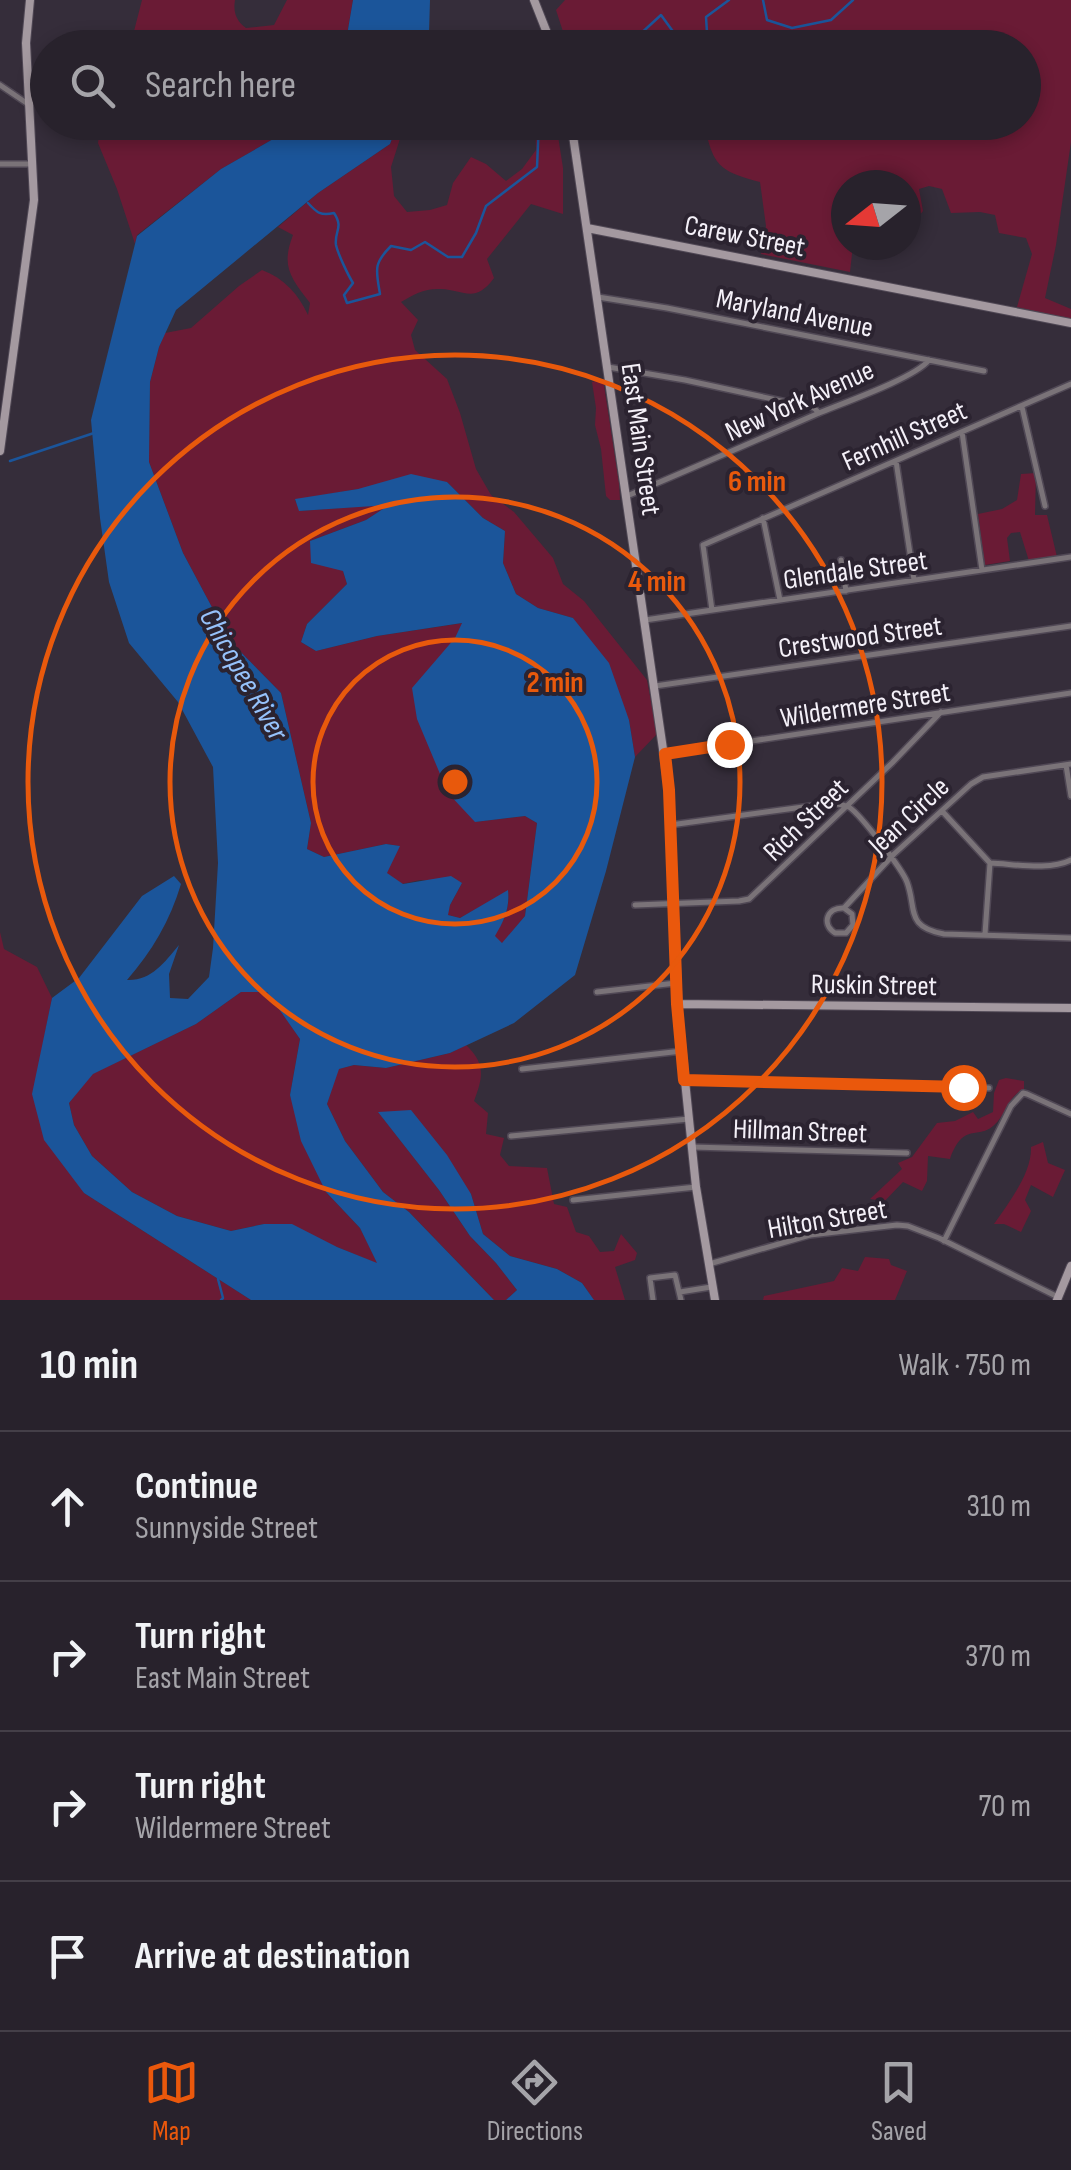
<!DOCTYPE html>
<html lang="en">
<head>
<meta charset="utf-8">
<style>
  :root { --surface:#28222c; --page:#342f38; --text:#f1f3f6; --muted:#a5a4a9; --line:#443f48; --accent:#ea580c }
  body { margin:0; font-family:"Sofia Sans Condensed",sans-serif; background:var(--page); color:var(--text) }
  .compass { position:absolute; left:831px; top:170px; width:90px; height:90px; border-radius:50%; background:var(--surface); box-shadow:0 5px 15px #0003; rotate:253deg }
  .stop { position:absolute; width:30px; height:30px; margin:-22px; border:8px solid #ea580c; border-radius:50%; background:#fff }
  .stop.end { background:#ea580c; border-color:#fff; box-shadow:0 2px 10px #0008 }
  .list { margin:0; padding:0; list-style:none }
  h2 { display:flex; justify-content:space-between; align-items:center; height:130px; margin:0; padding:0 40px; font-size:42px }
  h2 small { font-size:32px; font-weight:400; color:var(--muted) }
  .list li { display:grid; grid-template-columns:65px 1fr auto; gap:30px; align-items:center; box-sizing:border-box; height:150px; padding:0 40px; border-top:2px solid var(--line) }
  .list b { display:block; font-size:38px; white-space:nowrap }
  .list p { margin:0; font-size:32px; white-space:nowrap; color:var(--muted) }
  .list em { font-size:32px; font-style:normal; color:var(--muted) }
  .icon { flex:none; width:55px; height:55px; fill:none; stroke:currentColor; stroke-width:2; stroke-linecap:round; stroke-linejoin:round }
  .map { position:relative; flex:none; width:1071px; height:1300px; overflow:hidden }
  .search { position:absolute; background:var(--surface); box-shadow:0 5px 15px #0003; left:30px; right:30px; top:30px; height:110px; display:flex; align-items:center; gap:25px; box-sizing:border-box; padding:0 35px; border-radius:55px; color:var(--muted); font-size:38px }
  .sheet { height:730px; background:var(--surface) }
  nav { display:flex; justify-content:space-around; align-items:center; box-sizing:border-box; height:140px; border-top:2px solid var(--line); background:var(--surface); font-size:28px; color:var(--muted) }
  nav a { display:grid; justify-items:center; gap:5px }
  nav .on { color:var(--accent) }
  .map>svg:first-child { display:block }
  .green { fill:#6a1b35 }
  .water { fill:#1b559a; fill-rule:evenodd }
  .lines { fill:none; stroke-linecap:round; stroke-linejoin:round }
  .stream { stroke:#1b559a; stroke-width:2.5 }
  .street-casing { stroke:#504855; stroke-width:8 }
  .secondary-casing { stroke:#504855; stroke-width:10 }
  .street { stroke:#7a7378; stroke-width:5 }
  .secondary { stroke:#a499a0; stroke-width:8 }
  .route { stroke:#ea580c; stroke-width:12 }
  .ring { fill:none; stroke:#e8590c; stroke-width:5 }
  .labels { text-anchor:middle; stroke-width:8; stroke-linejoin:round; paint-order:stroke }
  .street-label { font-size:28px; fill:#f4f0f8; stroke:#2b2330 }
  .water-label { font-size:30px; font-style:italic; fill:#96c2fb; stroke:#2b2330 }
  .centre { fill:#e8590c; stroke:#2b2330; stroke-width:5 }
  .ring-label { font-size:30px; text-anchor:middle; font-weight:bold; fill:#e8590c; stroke:#2b2330; stroke-width:8; stroke-linejoin:round; paint-order:stroke }
</style>
</head>
<body>
<div class="map">
<svg width="1071" height="1300" viewBox="0 0 1071 1300">
  <rect width="100%" height="100%" fill="#352d3a"/>
  <path class="green" d="M 142,0 L 235,0 C 233,12 236,21 246,28 L 274,25 L 287,0 L 353,0 L 345,47 L 122,47 L 133,35 Z
    M 565,0 L 1071,0 L 1071,142 L 1056,245 L 1045,298 L 1071,309 L 1071,319 L 1017,307 L 1032,254 L 1026,238 L 999,233 L 995,215 L 980,212 L 951,213 L 942,189 L 929,186 L 919,189 L 923,211 L 914,222 L 906,217 L 906,185 L 886,185 L 864,177 L 862,185 L 846,185 L 846,245 L 853,245 L 850,272 L 761,254 L 766,226 L 760,182 C 718,171 713,165 704,123 L 1024,122 L 1024,48 L 568,47 L 556,10 Z
    M 98,123 L 301,123 L 221,169 L 137,235 L 135,244 L 117,189 L 98,143 L 100,129 Z
    M 398,123 L 405,123 L 391,167 L 394,196 L 407,212 L 430,210 L 447,205 L 453,183 L 471,157 L 486,164 L 506,181 L 522,169 L 536,150 L 535,123 L 556,123 L 563,168 L 563,214 L 531,204 L 487,259 L 494,278 C 475,304 464,290 441,289 C 425,288 414,294 401,302 L 418,320 L 411,335 L 415,350 L 447,379 L 460,413 L 476,469 L 491,495 L 514,512 L 553,558 L 563,584 L 584,601 L 647,680 L 657,734 L 635,757 L 629,720 L 573,618 L 538,608 L 516,594 L 503,563 L 505,531 L 483,518 L 447,482 L 358,489 L 295,500 L 300,511 L 391,504 L 366,520 L 310,541 L 343,571 L 347,584 L 307,624 L 301,642 L 316,651 L 377,636 L 463,623 L 455,638 L 475,822 L 525,816 L 537,823 L 525,916 L 502,944 L 494,936 C 504,921 510,908 508,891 L 460,918 L 447,915 L 450,905 L 462,883 L 420,880 L 402,884 L 386,873 L 399,846 L 386,844 L 324,857 L 307,849 L 311,823 L 281,693 L 230,641 L 183,553 L 149,462 L 150,382 L 159,347 L 165,333 L 191,328 L 239,286 L 262,270 C 284,278 299,295 308,315 L 310,303 C 290,277 281,266 293,235 L 278,227 L 318,193 L 390,144 Z
    M 603,379 L 619,483 L 620,500 L 610,500 L 606,496 L 601,449 L 595,425 L 596,408 L 592,382 Z
    M 1036,473 L 1035,515 L 1047,515 L 1057,557 L 1029,561 L 1020,532 L 1011,533 L 1007,538 L 1010,561 L 985,565 L 978,514 L 1002,509 L 1017,500 L 1021,474 Z
    M 0,932 L 4,949 L 37,967 L 52,998 L 33,1094 L 84,1193 L 251,1300 L 0,1300 Z
    M 267,991 L 300,1039 L 290,1095 L 326,1192 L 360,1228 L 378,1264 L 337,1247 L 264,1224 L 231,1231 L 177,1216 L 132,1192 L 92,1156 L 74,1125 L 69,1103 L 92,1074 L 196,1024 L 241,992 Z
    M 466,1045 C 486,1064 483,1077 474,1101 L 488,1113 L 486,1134 L 504,1138 L 500,1155 L 509,1166 L 547,1168 L 554,1204 L 567,1207 L 576,1232 L 589,1236 L 600,1252 L 614,1251 L 621,1234 L 637,1253 L 635,1260 L 615,1267 L 625,1300 L 594,1300 L 582,1283 L 557,1269 L 510,1256 L 483,1234 L 471,1194 L 379,1113 L 439,1190 L 470,1236 L 496,1263 L 517,1290 L 506,1300 L 494,1300 L 409,1212 L 383,1192 L 345,1141 L 327,1104 L 338,1069 L 354,1065 L 386,1068 L 450,1053 Z
    M 1006,1078 L 1024,1081 L 1024,1089 C 1009,1096 1008,1109 998,1121 C 979,1144 965,1118 950,1159 L 928,1156 L 927,1181 L 922,1191 L 903,1182 L 879,1207 L 877,1200 L 870,1199 L 902,1169 L 898,1163 L 912,1157 L 937,1123 L 955,1121 L 973,1112 L 978,1119 L 993,1112 L 994,1093 L 999,1080 Z
    M 1043,1142 L 1048,1163 L 1065,1170 L 1053,1197 L 1031,1185 L 1025,1200 L 1031,1211 L 1021,1232 L 1004,1224 L 994,1224 C 1009,1202 1032,1173 1031,1147 Z
    M 865,1257 L 889,1259 L 891,1265 L 907,1271 L 895,1300 L 763,1300 L 764,1296 L 834,1281 L 842,1268 L 858,1271 Z"/>
  <path class="water" d="M 353,0 L 430,0 L 429,34 L 425,47 L 345,47 Z
    M 301,123 L 398,123 L 390,144 L 318,193 L 176,310 L 159,347 L 150,382 L 149,462 L 183,553 L 230,641 L 281,693 L 311,823 L 307,849 L 324,857 L 386,844 L 400,846 L 387,873 L 403,884 L 451,876 L 462,883 L 450,905 L 448,915 L 460,918 L 508,890 C 510,908 504,921 495,936 L 502,943 L 525,916 L 537,823 L 525,816 L 475,822 L 448,793 L 417,719 L 412,688 L 455,638 L 462,623 L 377,636 L 316,651 L 301,642 L 307,624 L 347,584 L 343,571 L 311,563 L 310,541 L 366,520 L 389,505 L 299,511 L 295,499 L 358,489 L 411,474 L 447,482 L 483,518 L 505,531 L 503,563 L 516,594 L 538,608 L 573,618 L 609,663 L 629,720 L 635,757 L 606,871 L 575,975 L 514,1023 L 450,1053 L 386,1068 L 354,1065 L 339,1069 L 327,1104 L 345,1141 L 383,1192 L 409,1212 L 494,1300 L 251,1300 L 84,1193 L 44,1140 L 32,1094 L 52,998 L 79,978 L 142,896 L 174,876 L 181,884 C 170,921 152,951 127,980 C 151,981 164,963 179,945 L 169,974 L 170,998 L 188,999 L 209,977 L 213,948 L 218,863 L 213,767 L 178,702 L 129,643 L 109,582 L 100,518 L 91,420 L 137,236 L 221,169 ZM 241,992 L 267,992 L 300,1039 L 290,1095 L 301,1141 L 326,1192 L 360,1228 L 377,1263 L 337,1247 L 292,1224 L 264,1224 L 231,1231 L 177,1216 L 132,1192 L 92,1156 L 74,1125 L 69,1103 L 93,1074 L 196,1024 Z
    M 411,1110 L 447,1155 L 471,1194 L 483,1234 L 510,1256 L 557,1269 L 582,1283 L 594,1300 L 506,1300 L 517,1290 L 496,1263 L 470,1236 L 439,1190 L 378,1112 Z"/>
  <g class="lines">
    <path class="stream" d="M 763,0 L 767,20 L 792,28 L 831,20 L 853,0
      M 625,48 L 661,15 L 685,48
      M 708,48 L 706,17 L 729,0
      M 308,203 C 317,213 321,216 334,213 C 344,228 334,231 336,245 C 338,254 348,275 353,283 L 344,295 L 347,303 L 380,294 C 376,270 373,264 391,246 L 411,250 L 425,242 L 448,257 L 462,257 L 476,233 L 486,206 L 537,167 L 539,122
      M 10,461 L 94,433
      M 218,1279 L 223,1298 L 221,1300"/>
    <g class="street-casing">
      <path id="street" d="M 0,85 L 28,104
        M 0,164 L 33,164
        M 598,297 L 667,308 L 984,371
        M 608,367 L 685,380 L 814,408 L 819,413
        M 1022,407 L 1045,506
        M 962,432 L 982,570
        M 896,461 L 914,580
        M 627,496 C 691,469 755,441 819,413 C 843,403 915,378 929,360
        M 763,518 L 780,600
        M 841,560 L 846,591
        M 712,610 L 703,545 L 1071,384
        M 645,620 L 1071,557
        M 655,686 L 1071,626
        M 665,754 L 1071,693
        M 1066,765 L 1071,796
        M 942,811 L 990,863 L 985,934
        M 670,825 L 833,803 C 837,804 845,805 849,807 C 861,815 902,869 907,882 C 917,909 905,927 944,934 L 1071,938
        M 990,863 C 1015,864 1049,871 1071,860
        M 635,905 L 739,901 L 749,899 L 892,763 L 941,712
        M 844,908 L 852,914 L 853,925 L 846,933 L 835,933 C 821,924 827,907 844,908 L 894,854 L 971,784 L 983,777 L 1071,764
        M 597,992 L 676,983
        M 522,1069 L 682,1051
        M 685,1079 L 989,1088
        M 511,1136 L 689,1119
        M 692,1147 L 907,1153
        M 573,1200 L 696,1187
        M 944,1241 L 1011,1106 L 1023,1093 L 1027,1094 L 1071,1114
        M 709,1264 L 810,1235 L 897,1225 L 908,1226 L 939,1238 L 1058,1297
        M 680,1292 L 711,1287
        M 653,1300 L 650,1278 L 675,1275 L 681,1300"/>
    </g>
    <g class="secondary-casing">
      <path id="secondary" d="M 534,0 L 553,48
        M 571,122 L 669,790 L 678,1013 L 696,1187 L 715,1300
        M 587,228 L 1071,323
        M 0,451 L 34,200 L 26,43 L 30,0
        M 677,1004 L 1071,1008
        M 1057,1300 L 1071,1266"/>
    </g>
    <use href="#street" class="street"/>
    <use href="#secondary" class="secondary"/>
  </g>
  <g class="lines">
    <path class="route" d="M 729,744 L 665,754 L 669,790 L 677,1004 L 684,1080 L 963,1087"/>
  </g>
  <g class="ring">
    <circle cx="455" cy="782" r="142"/>
    <circle cx="455" cy="782" r="285"/>
    <circle cx="455" cy="782" r="427"/>
  </g>
  <g class="labels">
    <g class="street-label">
      <text transform="translate(745 235) rotate(11)" y="10">Carew Street</text>
      <text transform="translate(795 312) rotate(11)" y="10">Maryland Avenue</text>
      <text transform="translate(799 400) rotate(-24)" y="10">New York Avenue</text>
      <text transform="translate(904 435) rotate(-24)" y="10">Fernhill Street</text>
      <text transform="translate(642 439) rotate(82)" y="10">East Main Street</text>
      <text transform="translate(855 569) rotate(-8)" y="10">Glendale Street</text>
      <text transform="translate(860 636) rotate(-8)" y="10">Crestwood Street</text>
      <text transform="translate(865 704) rotate(-9)" y="10">Wildermere Street</text>
      <text transform="translate(908 815) rotate(-43)" y="10">Jean Circle</text>
      <text transform="translate(805 819) rotate(-44)" y="10">Rich Street</text>
      <text transform="translate(874 984) rotate(1)" y="10">Ruskin Street</text>
      <text transform="translate(800 1130) rotate(2)" y="10">Hillman Street</text>
      <text transform="translate(827 1218) rotate(-10)" y="10">Hilton Street</text>
    </g>
    <g class="water-label">
      <text transform="translate(244 674) rotate(60)" y="10">Chicopee River</text>
    </g>
  </g>
  <circle cx="455" cy="782" r="15" class="centre"/>
  <g class="ring-label">
    <text x="757" y="491">6 min</text>
    <text x="657" y="591">4 min</text>
    <text x="555" y="692">2 min</text>
  </g>
</svg>
<svg class="compass" viewBox="-18 -18 36 36"><path d="M0-13l5 13h-10z" fill="#e53935"/><path d="M0 13l5-13h-10z" fill="#a5a4a9"/></svg>
<div class="stop" style="left:963px;top:1087px"></div>
<div class="stop end" style="left:729px;top:744px"></div>
<div class="search"><svg class="icon" aria-label="search" viewBox="0 0 24 24"><circle cx="10" cy="10" r="6"/><path d="M15 15l6 6"/></svg>Search here</div>
</div>
<section class="sheet">
<h2>10 min<small>Walk · 750 m</small></h2>
<ul class="list">
<li><svg class="icon" aria-label="ahead" viewBox="0 0 24 24"><path d="M12 20V5M6 11l6-6 6 6"/></svg><div><b>Continue</b><p>Sunnyside Street</p></div><em>310 m</em></li>
<li><svg class="icon" aria-label="right" viewBox="0 0 24 24"><path d="M7 20v-9h11M14 6l5 5-5 5"/></svg><div><b>Turn right</b><p>East Main Street</p></div><em>370 m</em></li>
<li><svg class="icon" aria-label="right" viewBox="0 0 24 24"><path d="M7 20v-9h11M14 6l5 5-5 5"/></svg><div><b>Turn right</b><p>Wildermere Street</p></div><em>70 m</em></li>
<li><svg class="icon" aria-label="arrive" viewBox="0 0 24 24"><path d="M6 21V4h12l-3 4 3 4H6"/></svg><div><b>Arrive at destination</b></div></li>
</ul>
</section>
<nav>
<a class="on"><svg class="icon" aria-label="map" viewBox="0 0 24 24"><path d="M3 6l6-2 6 2 6-2v14l-6 2-6-2-6 2zM9 4v14M15 6v14"/></svg>Map</a>
<a><svg class="icon" aria-label="directions" viewBox="0 0 24 24"><path d="M12 3l9 9-9 9-9-9zM9 14v-3h6M13 9l2 2-2 2"/></svg>Directions</a>
<a><svg class="icon" aria-label="saved" viewBox="0 0 24 24"><path d="M7 4h10v16l-5-4-5 4z"/></svg>Saved</a>
</nav>
</body>
</html>
